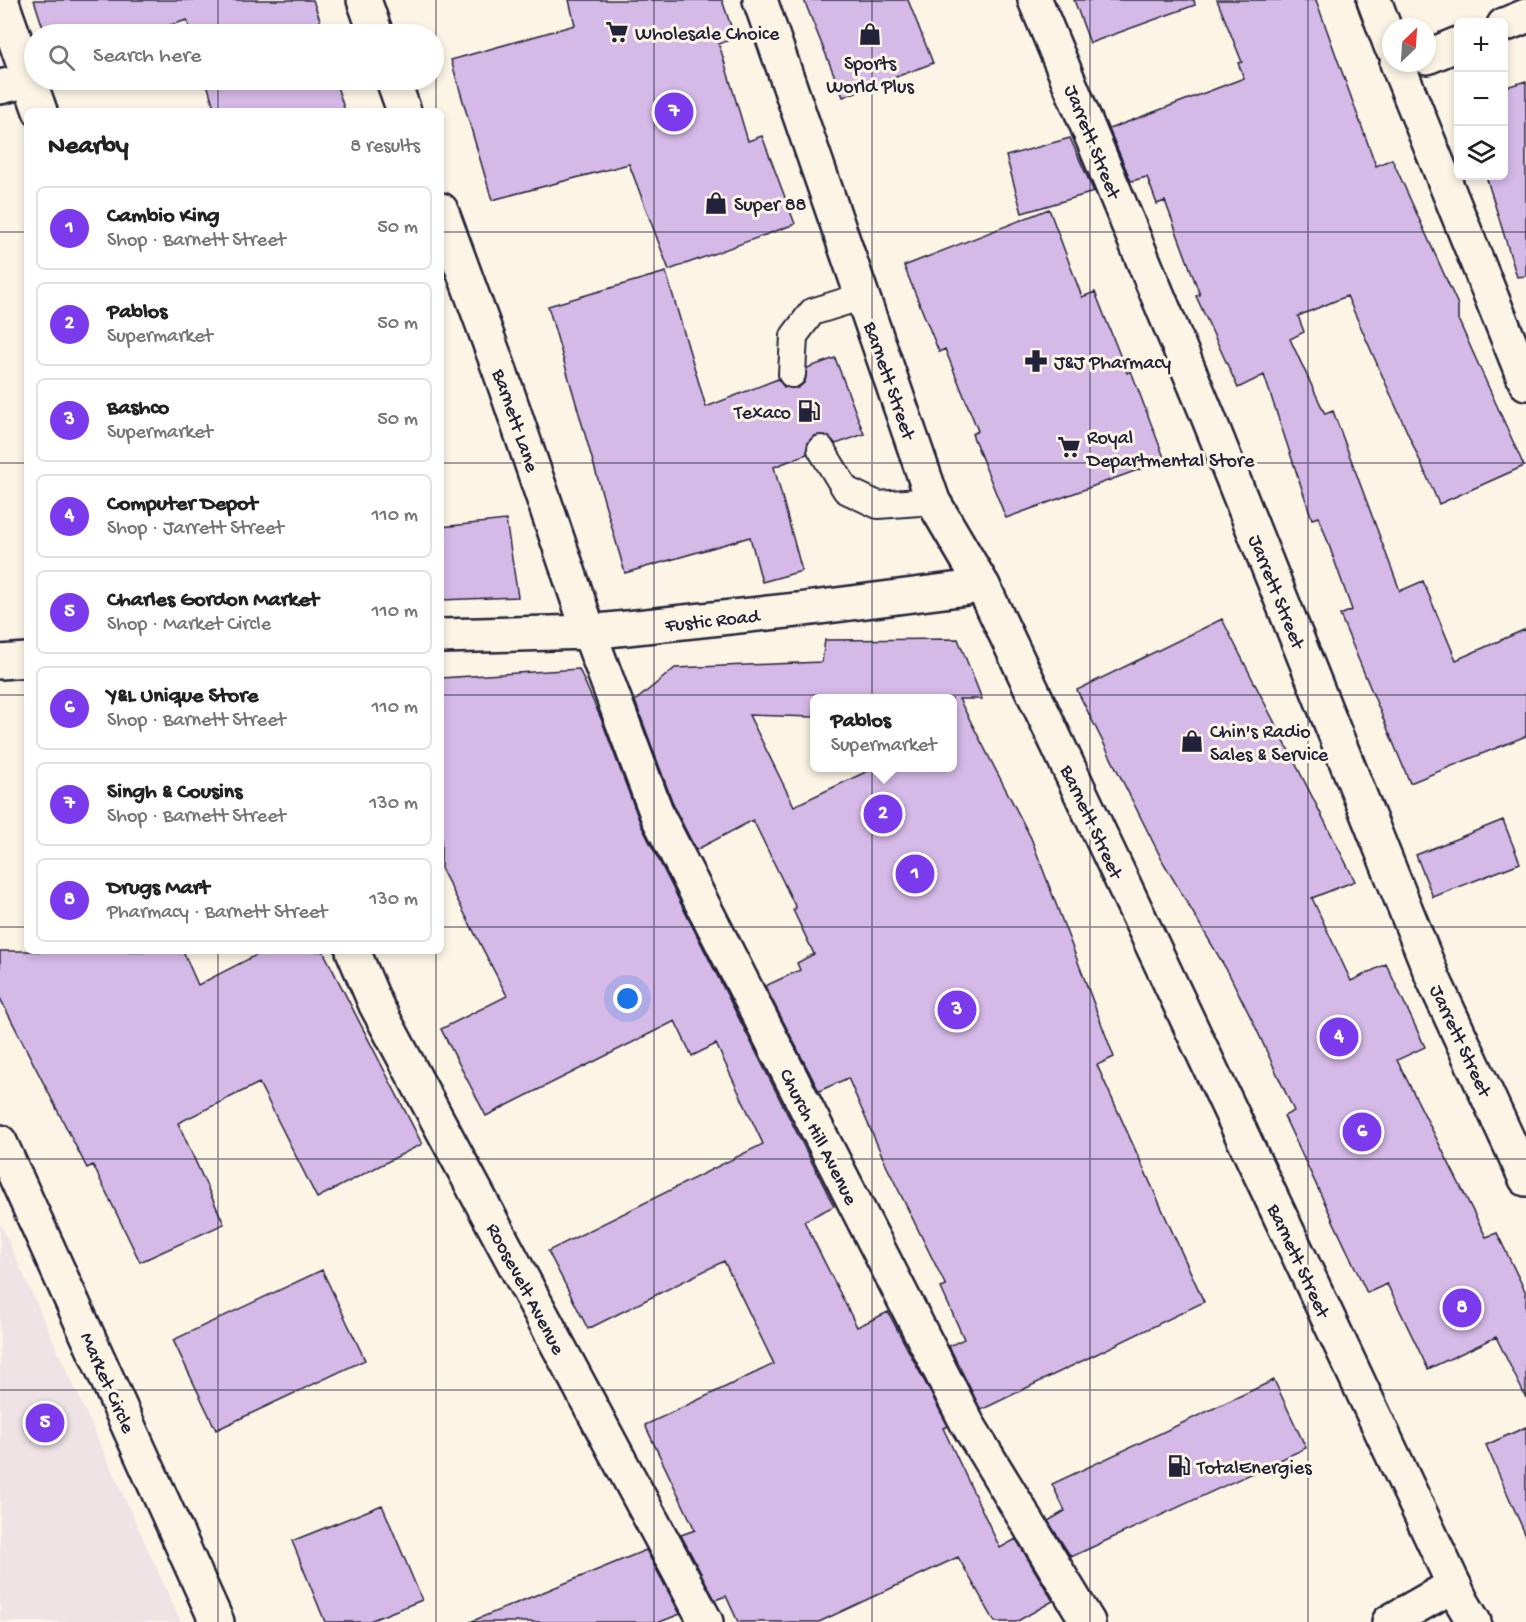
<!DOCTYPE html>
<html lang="en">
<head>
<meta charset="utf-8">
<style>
  :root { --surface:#fff; --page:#f2f2f2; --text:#222; --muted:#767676; --line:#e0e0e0; --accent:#7c3aed }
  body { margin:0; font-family:"Gochi Hand",sans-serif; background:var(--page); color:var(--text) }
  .controls { position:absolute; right:18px; top:18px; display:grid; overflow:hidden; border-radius:9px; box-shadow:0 3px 9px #0003 }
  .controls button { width:54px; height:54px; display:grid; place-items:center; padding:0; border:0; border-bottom:2px solid var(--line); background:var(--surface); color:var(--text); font:30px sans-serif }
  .compass { position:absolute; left:1382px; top:18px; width:54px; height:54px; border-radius:50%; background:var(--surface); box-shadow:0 3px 9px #0003; rotate:25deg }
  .you { position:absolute; left:628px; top:999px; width:21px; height:21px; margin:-15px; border:4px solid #fff; border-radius:50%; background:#1a73e8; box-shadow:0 0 0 9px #1a73e833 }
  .badge { display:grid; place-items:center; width:39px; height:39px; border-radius:50%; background:var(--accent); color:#fff; font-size:20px; font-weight:700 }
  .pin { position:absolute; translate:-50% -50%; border:3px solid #fff; box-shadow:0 2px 6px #0006 }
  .popup { position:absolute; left:810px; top:694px; width:147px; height:78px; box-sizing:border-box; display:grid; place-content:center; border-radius:9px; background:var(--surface); filter:drop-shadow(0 2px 4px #0005); font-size:20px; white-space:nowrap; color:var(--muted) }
  .popup b { font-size:22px; color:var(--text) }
  .popup::after { content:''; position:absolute; left:50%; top:100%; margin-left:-12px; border:12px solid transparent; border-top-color:var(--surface) }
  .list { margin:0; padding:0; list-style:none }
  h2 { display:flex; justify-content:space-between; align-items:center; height:78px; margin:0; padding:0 24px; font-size:26px }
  h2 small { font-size:20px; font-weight:400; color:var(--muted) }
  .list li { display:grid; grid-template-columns:39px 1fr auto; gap:18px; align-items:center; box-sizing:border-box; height:84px; margin:0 12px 12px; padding:0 12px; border:2px solid var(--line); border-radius:9px }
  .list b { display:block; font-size:22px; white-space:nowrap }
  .list p { margin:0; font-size:20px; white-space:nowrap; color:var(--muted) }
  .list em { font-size:20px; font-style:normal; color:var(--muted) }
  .icon { flex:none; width:33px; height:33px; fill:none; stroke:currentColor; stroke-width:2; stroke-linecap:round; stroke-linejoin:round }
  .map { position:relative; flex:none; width:1526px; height:1622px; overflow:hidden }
  .search { position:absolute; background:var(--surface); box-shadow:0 3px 9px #0003; left:24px; top:24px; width:420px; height:66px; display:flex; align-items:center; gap:15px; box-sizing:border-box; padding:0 21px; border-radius:33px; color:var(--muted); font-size:22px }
  .panel { position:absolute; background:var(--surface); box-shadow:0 3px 9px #0003; left:24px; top:108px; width:420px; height:846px; border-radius:9px }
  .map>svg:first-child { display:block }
  .built { fill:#f0e3e6 }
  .building { fill:#d5b9e7; stroke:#22223b; stroke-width:1.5; fill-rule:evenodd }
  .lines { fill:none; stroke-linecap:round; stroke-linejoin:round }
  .service-casing { stroke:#22223b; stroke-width:30 }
  .minor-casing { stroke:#22223b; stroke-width:38 }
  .secondary-casing { stroke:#22223b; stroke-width:38 }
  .service { stroke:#fcf5e5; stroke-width:26 }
  .minor { stroke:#fcf5e5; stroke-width:33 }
  .secondary { stroke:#fcf5e5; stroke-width:33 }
  .grid { fill:none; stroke:#22223b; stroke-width:1.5; stroke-opacity:0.55 }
  .labels { text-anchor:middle; stroke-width:6; stroke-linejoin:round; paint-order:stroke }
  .poi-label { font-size:20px; fill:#22223b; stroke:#fcf5e5; text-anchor:start }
  .street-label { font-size:20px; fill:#22223b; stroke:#fcf5e5 }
</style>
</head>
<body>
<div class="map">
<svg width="1526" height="1622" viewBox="0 0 1526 1622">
  <rect width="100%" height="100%" fill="#fcf5e5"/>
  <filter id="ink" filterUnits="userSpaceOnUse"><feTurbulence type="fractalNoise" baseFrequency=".0167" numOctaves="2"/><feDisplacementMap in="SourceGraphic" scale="12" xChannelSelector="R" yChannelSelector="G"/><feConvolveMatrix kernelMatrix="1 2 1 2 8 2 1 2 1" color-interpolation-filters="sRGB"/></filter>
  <g filter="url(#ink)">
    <path class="built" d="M 0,1223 L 181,1622 L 0,1622 Z"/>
    <path class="building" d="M 34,0 L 313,0 L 325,34 L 191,34 L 187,20 L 141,34 L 45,34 Z
      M 569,0 L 722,0 L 735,38 L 719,44 L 748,141 L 762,136 L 795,224 L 669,270 L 629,164 L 492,200 L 451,60 L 575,25 Z
      M 804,0 L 908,0 L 933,63 L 843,97 Z
      M 1074,0 L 1194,0 L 1195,5 L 1090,43 Z
      M 1217,0 L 1316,0 L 1376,166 L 1392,159 L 1458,305 L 1458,319 L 1524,466 L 1439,504 L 1347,296 L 1298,316 L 1304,332 L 1290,339 L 1325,414 L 1333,411 L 1400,591 L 1423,581 L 1456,660 L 1526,629 L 1526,736 L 1410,783 L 1340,615 L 1352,610 L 1319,517 L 1312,519 L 1264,375 L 1238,388 L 1196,296 L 1200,295 L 1165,201 L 1157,204 L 1147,177 L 1131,181 L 1109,129 L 1244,78 L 1238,63 L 1242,62 Z
      M 206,80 L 335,80 L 345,111 L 215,111 Z
      M 1526,81 L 1526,276 L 1517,277 L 1486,176 L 1503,176 L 1503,88 Z
      M 1070,138 L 1094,192 L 1022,213 L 1006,156 Z
      M 1049,209 L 1082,297 L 1095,292 L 1127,373 L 1131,371 L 1165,460 L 1006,518 L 972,434 L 978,431 L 945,349 L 939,352 L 904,266 Z
      M 666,272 L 706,407 L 778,379 L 784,387 L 798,388 L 805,382 L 807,368 L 835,358 L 864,434 L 836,444 L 828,436 L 814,436 L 808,442 L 807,454 L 774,467 L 802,571 L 762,582 L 750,537 L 625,573 L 548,306 Z
      M 506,520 L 518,597 L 441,600 L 441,527 Z
      M 1222,619 L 1355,881 L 1312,898 L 1351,981 L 1386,964 L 1425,1047 L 1397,1060 L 1486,1237 L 1497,1233 L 1526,1293 L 1526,1398 L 1496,1337 L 1428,1369 L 1387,1284 L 1367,1293 L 1284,1116 L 1294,1111 L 1255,1026 L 1228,972 L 1163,862 L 1077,690 Z
      M 958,639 L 982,699 L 959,699 L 1031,838 L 1114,1057 L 1097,1065 L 1204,1302 L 981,1410 L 949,1346 L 964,1339 L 941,1288 L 946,1286 L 887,1167 L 848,1078 L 819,1091 L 765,986 L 800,970 L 797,963 L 814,954 L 793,910 L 796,908 L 753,820 L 696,850 L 675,809 L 635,701 L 675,668 L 822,662 L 825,640 ZM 814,699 L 952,699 L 952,768 L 874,768 L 794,806 L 749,715 L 814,717 Z
      M 579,669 L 602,721 L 641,825 L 834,1206 L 804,1221 L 857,1327 L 888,1312 L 948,1426 L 943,1428 L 1000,1548 L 1016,1539 L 1053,1601 L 1016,1622 L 995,1622 L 958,1557 L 819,1622 L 738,1622 L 726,1596 L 715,1600 L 681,1535 L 695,1530 L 645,1425 L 774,1364 L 724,1261 L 588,1329 L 548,1251 L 763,1144 L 716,1044 L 692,1056 L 675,1021 L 486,1116 L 441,1029 L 507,996 L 441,868 L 441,678 Z
      M 1503,820 L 1520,863 L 1433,897 L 1416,855 Z
      M 0,951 L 183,951 L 198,985 L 264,951 L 323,951 L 422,1144 L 317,1198 L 259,1083 L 178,1123 L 224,1224 L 140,1262 L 93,1165 L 87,1168 L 0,998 Z
      M 322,1270 L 365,1360 L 216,1430 L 173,1340 Z
      M 1274,1380 L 1306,1448 L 1071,1557 L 1048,1521 L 1065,1511 L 1052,1484 Z
      M 1526,1427 L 1526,1536 L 1486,1445 Z
      M 382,1505 L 422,1600 L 367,1622 L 325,1622 L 292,1541 Z
      M 646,1550 L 680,1614 L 660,1622 L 470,1622 Z"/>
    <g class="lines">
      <g class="service-casing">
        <path id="service" d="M 792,374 L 794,336 L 812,312 L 863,296
          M 821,449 L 846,490 L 878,505 L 933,501"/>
      </g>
      <g class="minor-casing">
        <path id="minor" d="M 1,0 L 40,111
          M 364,0 L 376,34
          M 1035,0 L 1207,414 L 1433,978 L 1526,1179
          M 1374,0 L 1391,46
          M 1504,25 L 1526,16
          M 1427,57 L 1458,44
          M 1397,63 L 1526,383
          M 393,80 L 404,111
          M 0,87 L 29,80
          M 441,210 L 501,374 L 589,632 L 658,817 L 967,1423 L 1088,1622
          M 441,636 L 589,632 L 797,610 L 983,586
          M 0,662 L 27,660
          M 353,951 L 376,1005 L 706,1622
          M 0,1142 L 217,1622
          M 1389,1622 L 1454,1585"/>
      </g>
      <g class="secondary-casing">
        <path id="secondary" d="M 760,0 L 933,501 L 983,586 L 1462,1602 L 1474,1622"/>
      </g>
      <use href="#service" class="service"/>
      <use href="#minor" class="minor"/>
      <use href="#secondary" class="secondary"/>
    </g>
  </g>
  <path class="grid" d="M 218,0 L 218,34M 436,0 L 436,111M 654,0 L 654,1622M 872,0 L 872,1622M 1090,0 L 1090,1622M 1308,0 L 1308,1622M 218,80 L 218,111M 0,232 L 27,232M 441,232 L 1526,232M 0,463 L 27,463M 441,463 L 1526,463M 0,695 L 27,695M 441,695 L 1526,695M 0,927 L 27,927M 441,927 L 1526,927M 218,951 L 218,1622M 436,951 L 436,1622M 0,1159 L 1526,1159M 0,1390 L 1526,1390"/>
  <defs>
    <g id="supermarket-bare" transform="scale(1.8)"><path d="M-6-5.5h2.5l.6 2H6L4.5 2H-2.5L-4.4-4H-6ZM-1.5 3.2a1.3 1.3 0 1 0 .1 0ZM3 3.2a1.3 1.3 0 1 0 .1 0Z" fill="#22223b" stroke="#fcf5e5" stroke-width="2.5" paint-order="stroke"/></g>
    <g id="shop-bare" transform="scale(1.8)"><path d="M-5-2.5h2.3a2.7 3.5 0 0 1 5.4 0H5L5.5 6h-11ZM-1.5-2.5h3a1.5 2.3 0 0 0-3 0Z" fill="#22223b" stroke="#fcf5e5" stroke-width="2.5" paint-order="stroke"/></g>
    <g id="pharmacy-bare" transform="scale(1.8)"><path d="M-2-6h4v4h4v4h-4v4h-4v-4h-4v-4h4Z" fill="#22223b" stroke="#fcf5e5" stroke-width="2.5" paint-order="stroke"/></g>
    <g id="fuel-bare" transform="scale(1.8)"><path d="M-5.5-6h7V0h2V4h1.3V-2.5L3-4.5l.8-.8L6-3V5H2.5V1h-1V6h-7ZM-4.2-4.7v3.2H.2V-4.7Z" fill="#22223b" stroke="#fcf5e5" stroke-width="2.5" paint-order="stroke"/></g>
  </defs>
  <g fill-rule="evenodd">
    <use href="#supermarket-bare" x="617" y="32"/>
    <use href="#shop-bare" x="870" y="34"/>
    <use href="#shop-bare" x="716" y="203"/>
    <use href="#pharmacy-bare" x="1036" y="361"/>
    <use href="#fuel-bare" x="809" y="411"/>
    <use href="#supermarket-bare" x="1069" y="447"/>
    <use href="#shop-bare" x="1192" y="741"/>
    <use href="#fuel-bare" x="1179" y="1466"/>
  </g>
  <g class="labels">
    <g class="poi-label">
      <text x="635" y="39">Wholesale Choice</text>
      <text x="870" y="69" text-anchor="middle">Sports<tspan x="870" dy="23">World Plus</tspan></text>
      <text x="734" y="210">Super 88</text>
      <text x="1054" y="368">J&amp;J Pharmacy</text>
      <text x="791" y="418" text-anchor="end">Texaco</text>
      <text x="1087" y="443">Royal<tspan x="1087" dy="23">Departmental Store</tspan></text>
      <text x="1210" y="737">Chin's Radio<tspan x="1210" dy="23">Sales &amp; Service</tspan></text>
      <text x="1197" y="1473">TotalEnergies</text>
    </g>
    <g class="street-label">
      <text transform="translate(1094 141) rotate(68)" y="7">Jarrett Street</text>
      <text transform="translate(891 380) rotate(71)" y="7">Barnett Street</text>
      <text transform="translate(517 420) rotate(71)" y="7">Barnett Lane</text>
      <text transform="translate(1278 591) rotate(68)" y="7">Jarrett Street</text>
      <text transform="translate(712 619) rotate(-6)" y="7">Fustic Road</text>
      <text transform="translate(1093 821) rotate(65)" y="7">Barnett Street</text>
      <text transform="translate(1462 1040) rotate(65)" y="7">Jarrett Street</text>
      <text transform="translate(820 1136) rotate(63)" y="7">Church Hill Avenue</text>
      <text transform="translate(1300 1260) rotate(65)" y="7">Barnett Street</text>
      <text transform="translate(527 1288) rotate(62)" y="7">Roosevelt Avenue</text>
      <text transform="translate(109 1382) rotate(66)" y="7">Market Circle</text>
    </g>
  </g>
</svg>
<div class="controls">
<button>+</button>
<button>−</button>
<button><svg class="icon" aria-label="layers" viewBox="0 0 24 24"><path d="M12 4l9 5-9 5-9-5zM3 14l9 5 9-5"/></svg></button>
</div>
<svg class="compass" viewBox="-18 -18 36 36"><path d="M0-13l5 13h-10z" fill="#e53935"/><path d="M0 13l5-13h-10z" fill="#767676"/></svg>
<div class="you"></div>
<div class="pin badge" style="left:915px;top:874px">1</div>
<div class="pin badge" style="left:883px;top:814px">2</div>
<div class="popup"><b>Pablos</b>Supermarket</div>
<div class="pin badge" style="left:957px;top:1010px">3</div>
<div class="pin badge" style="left:1339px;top:1037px">4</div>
<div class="pin badge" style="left:45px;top:1423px">5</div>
<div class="pin badge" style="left:1362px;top:1132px">6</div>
<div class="pin badge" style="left:674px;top:112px">7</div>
<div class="pin badge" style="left:1462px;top:1308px">8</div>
<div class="search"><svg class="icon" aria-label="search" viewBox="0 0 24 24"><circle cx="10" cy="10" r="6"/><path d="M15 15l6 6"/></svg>Search here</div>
<section class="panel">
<h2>Nearby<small>8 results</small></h2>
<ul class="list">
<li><span class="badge">1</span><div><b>Cambio King</b><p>Shop · Barnett Street</p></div><em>50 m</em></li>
<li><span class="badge">2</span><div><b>Pablos</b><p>Supermarket</p></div><em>50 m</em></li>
<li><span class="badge">3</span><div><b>Bashco</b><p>Supermarket</p></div><em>50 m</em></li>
<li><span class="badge">4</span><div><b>Computer Depot</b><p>Shop · Jarrett Street</p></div><em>110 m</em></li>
<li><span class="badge">5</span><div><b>Charles Gordon Market</b><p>Shop · Market Circle</p></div><em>110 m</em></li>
<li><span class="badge">6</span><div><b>Y&amp;L Unique Store</b><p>Shop · Barnett Street</p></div><em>110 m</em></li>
<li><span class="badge">7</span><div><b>Singh &amp; Cousins</b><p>Shop · Barnett Street</p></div><em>130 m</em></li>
<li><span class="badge">8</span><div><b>Drugs Mart</b><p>Pharmacy · Barnett Street</p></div><em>130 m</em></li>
</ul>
</section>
</div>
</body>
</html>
